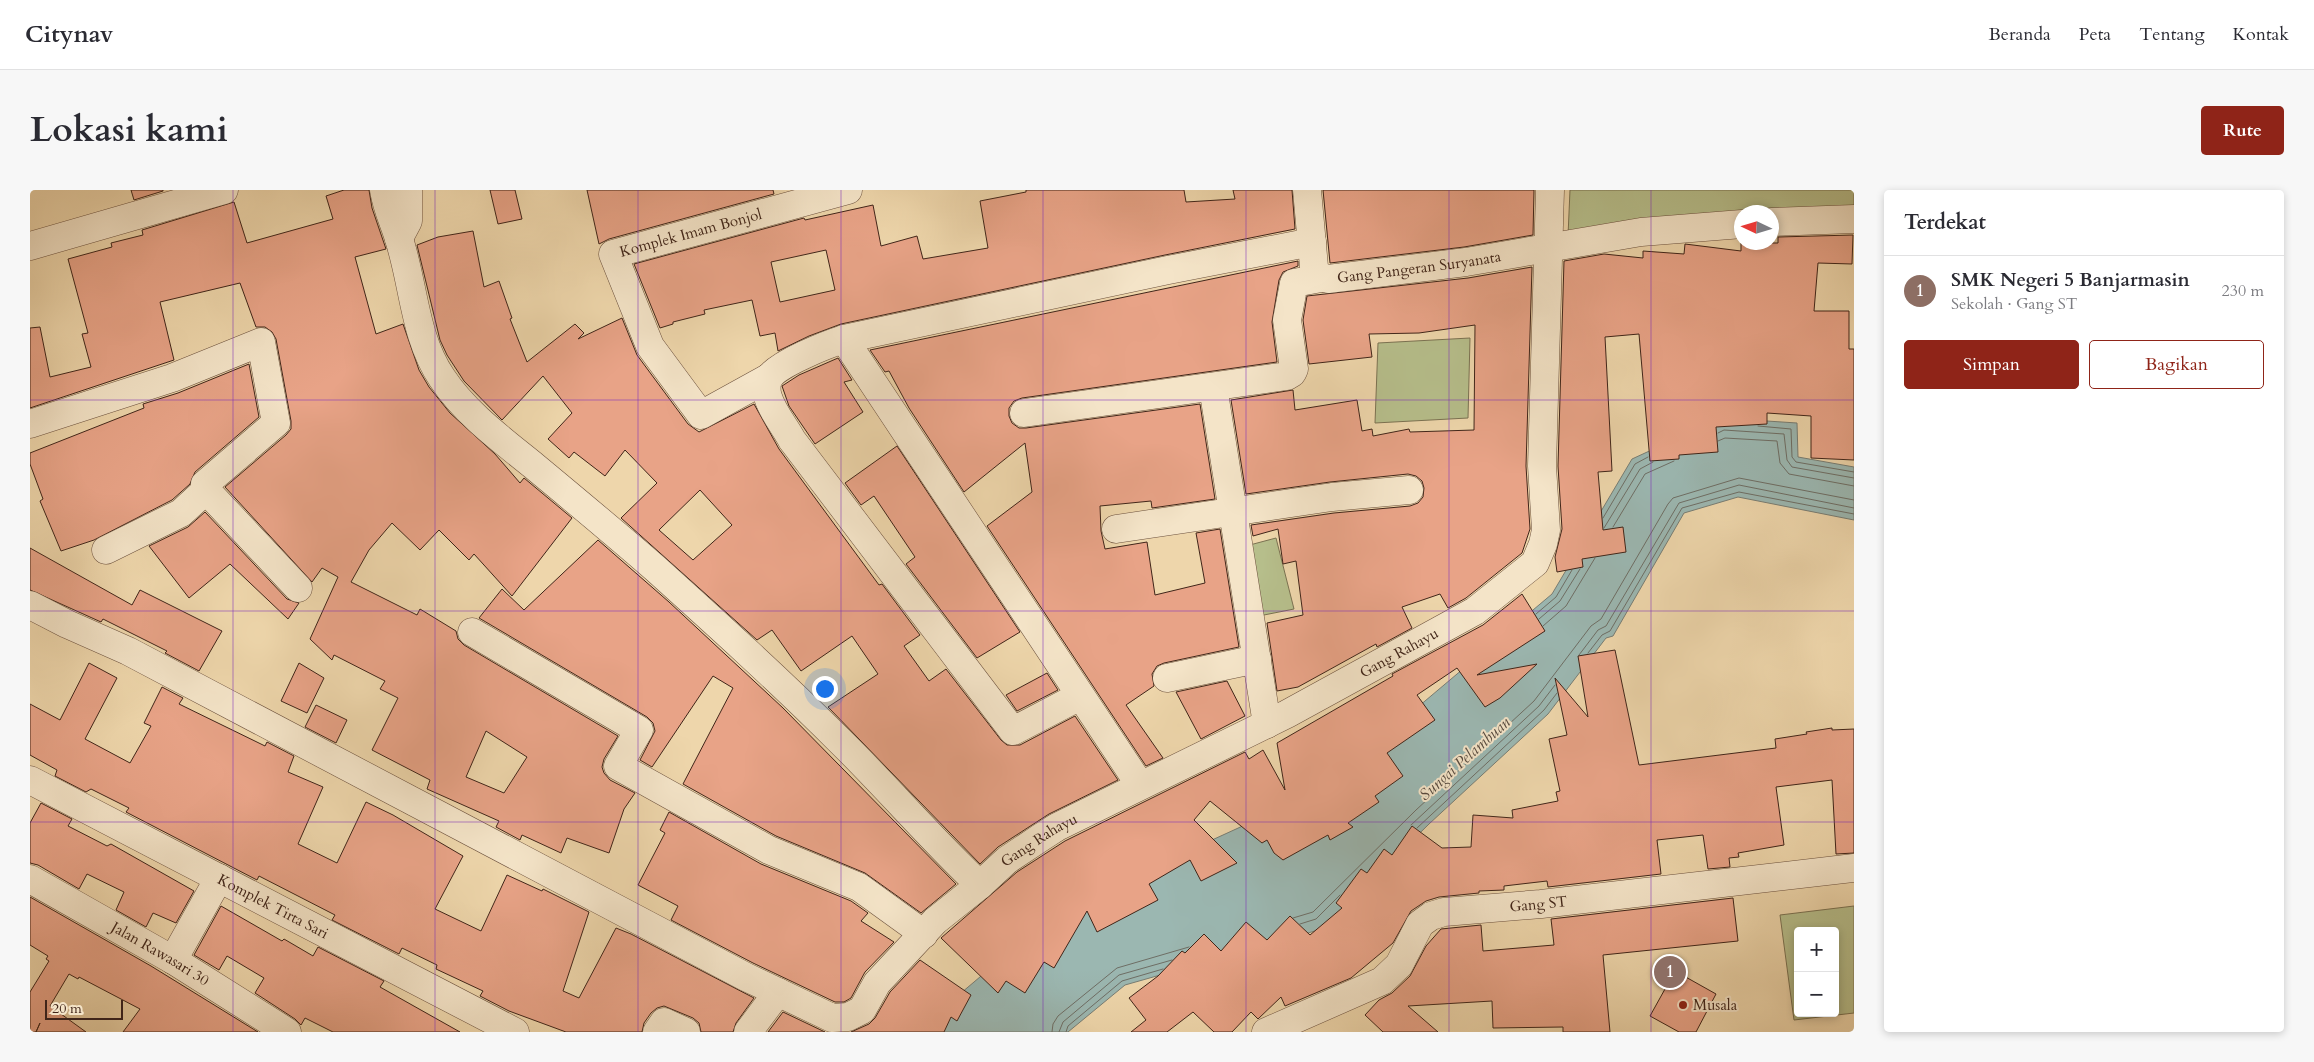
<!DOCTYPE html>
<html lang="id">
<head>
<meta charset="utf-8">
<style>
  :root { --surface:#fff; --page:#f7f7f7; --text:#2b2b33; --muted:#7c7c81; --line:#e1e1e2; --accent:#8f2418 }
  body { margin:0; font-family:Cardo,serif; background:var(--page); color:var(--text) }
  .controls { position:absolute; right:15px; bottom:15px; display:grid; overflow:hidden; border-radius:5px; box-shadow:0 2px 8px #0003 }
  .controls button { width:45px; height:45px; display:grid; place-items:center; padding:0; border:0; border-bottom:1px solid var(--line); background:var(--surface); color:var(--text); font:25px sans-serif }
  .compass { position:absolute; left:1704px; top:15px; width:45px; height:45px; border-radius:50%; background:var(--surface); box-shadow:0 2px 8px #0003; rotate:274deg }
  .scale { position:absolute; left:15px; bottom:12px; width:78px; box-sizing:border-box; padding-left:5px; border:2px solid #402519; border-top:0; font-size:14px; line-height:18px; white-space:nowrap; color:#402519; -webkit-text-stroke:4px #f4e4c8; paint-order:stroke }
  .you { position:absolute; left:794px; top:498px; width:18px; height:18px; margin:-12px; border:4px solid #fff; border-radius:50%; background:#1a73e8; box-shadow:0 0 0 8px #1a73e833 }
  .badge { display:grid; place-items:center; width:32px; height:32px; border-radius:50%; background:var(--accent); color:#fff; font-size:16px; font-weight:700 }
  .pin { position:absolute; translate:-50% -50%; border:2px solid #fff; box-shadow:0 1px 5px #0006 }
  .list { margin:0; padding:0; list-style:none }
  h2 { display:flex; justify-content:space-between; align-items:center; height:65px; margin:0; padding:0 20px; font-size:21px }
  h2 small { font-size:16px; font-weight:400; color:var(--muted) }
  .list li { display:grid; grid-template-columns:32px 1fr auto; gap:15px; align-items:center; box-sizing:border-box; height:70px; padding:0 20px; border-top:1px solid var(--line) }
  .list b { display:block; font-size:19px; white-space:nowrap }
  .list p { margin:0; font-size:16px; white-space:nowrap; color:var(--muted) }
  .list em { font-size:16px; font-style:normal; color:var(--muted) }
  .actions { display:flex; gap:10px; padding:15px 20px }
  .actions a { flex:1; padding:11px 0; border:1px solid var(--accent); border-radius:5px; text-align:center; font-size:18px; color:var(--accent) }
  .actions .main { background:var(--accent); color:#fff }
  .map { position:relative; flex:none; width:1824px; height:842px; overflow:hidden; border-radius:5px }
  header { display:flex; align-items:center; gap:30px; box-sizing:border-box; height:70px; padding:0 25px; background:var(--surface); border-bottom:1px solid var(--line) }
  header strong { font-size:24px }
  nav { display:flex; gap:28px; margin-inline-start:auto; font-size:18px }
  .intro { display:flex; align-items:center; justify-content:space-between; box-sizing:border-box; height:120px; padding:0 30px }
  h1 { margin:0; font-size:35px }
  .button { padding:12px 22px; border-radius:5px; background:var(--accent); color:#fff; font-size:18px; font-weight:700 }
  main { display:flex; gap:30px; padding:0 30px }
  aside { flex:1; background:var(--surface); border-radius:5px; box-shadow:0 2px 8px #0003 }
  .map>svg:first-child { display:block }
  .green { fill:#b6be8b; stroke:#7b7252; fill-rule:evenodd }
  .water { fill:#9bb7b1; stroke:#777d74 }
  .lines { fill:none; stroke-linecap:round; stroke-linejoin:round }
  .shore { stroke:#6e6e65; stroke-width:1 }
  .building { fill:#e8a387; stroke:#402519; fill-rule:evenodd }
  .minor-casing { stroke:#6c513e; stroke-width:29 }
  .minor { stroke:#f4e4c8; stroke-width:28 }
  .grid { fill:none; stroke:#7b2cbf; stroke-width:1; stroke-opacity:0.55 }
  .poi-dot { fill:#8f2418; stroke:#f4e4c8; stroke-width:2 }
  .labels { text-anchor:middle; stroke-width:4; stroke-linejoin:round; paint-order:stroke }
  .street-label { font-size:15px; fill:#402519; stroke:#f4e4c8 }
  .poi-label { font-size:15px; fill:#402519; stroke:#f4e4c8; text-anchor:start }
  .water-label { font-size:16px; font-style:italic; fill:#574a3f; stroke:#f4e4c8 }
</style>
</head>
<body>
<header>
<strong>Citynav</strong>
<nav><a>Beranda</a><a>Peta</a><a>Tentang</a><a>Kontak</a></nav>
</header>
<div class="intro"><h1>Lokasi kami</h1><a class="button">Rute</a></div>
<main>
<div class="map">
<svg width="1824" height="842" viewBox="0 0 1824 842">
  <rect width="100%" height="100%" fill="#eed6ab"/>
  <filter id="stains"><feTurbulence type="fractalNoise" baseFrequency=".004" numOctaves="4"/><feColorMatrix values="0 0 0 0 .2 0 0 0 0 .09 0 0 0 0 .02 0 0 0 .5 -.17"/></filter>
  <radialGradient id="worn" r=".72"><stop offset=".6" stop-color="#630" stop-opacity="0"/><stop offset="1" stop-color="#630" stop-opacity=".3"/></radialGradient>
  <path class="green" d="M 1540,0 L 1824,0 L 1824,20 L 1712,22 L 1538,46 Z
    M 1440,148 L 1438,228 L 1345,233 L 1348,153 Z
    M 1246,348 L 1264,419 L 1229,426 L 1216,356 Z
    M 1824,716 L 1824,823 L 1764,830 L 1750,725 ZM 1768,741 L 1805,741 L 1805,823 L 1768,823 Z"/>
  <path class="water" d="M 1691,228 L 1767,233 L 1768,267 L 1824,277 L 1824,330 L 1708,307 L 1654,323 L 1583,446 L 1576,448 L 1518,524 L 1399,634 L 1292,739 L 1095,795 L 1038,842 L 885,842 L 1029,720 L 1287,602 L 1522,404 L 1602,269 Z"/>
  <g class="lines">
    <path class="shore" d="M 1728,236 L 1761,239 L 1762,267 L 1766,272 L 1824,282
      M 1688,243 L 1694,240 L 1754,244 L 1757,270 L 1762,277 L 1824,288
      M 1688,251 L 1695,248 L 1747,251 L 1750,273 L 1759,284 L 1824,296
      M 1573,328 L 1605,274 L 1618,267
      M 1583,337 L 1615,284 L 1644,271
      M 1574,338 L 1610,279 L 1623,272
      M 1506,424 L 1526,407 L 1542,380
      M 1509,429 L 1530,411 L 1550,379
      M 1513,436 L 1536,416 L 1565,368
      M 1558,463 L 1572,445 L 1580,441 L 1652,318 L 1709,302 L 1824,324
      M 1549,465 L 1568,440 L 1576,436 L 1649,313 L 1709,295 L 1824,318
      M 1381,635 L 1509,516 L 1525,495
      M 1387,638 L 1514,520 L 1527,503
      M 1263,728 L 1283,722 L 1386,620 L 1504,511 L 1561,436 L 1571,429 L 1638,314 L 1643,308 L 1709,288 L 1824,310
      M 1270,734 L 1286,729 L 1310,705
      M 1022,842 L 1023,834 L 1028,826 L 1087,778 L 1159,757
      M 1029,842 L 1033,832 L 1089,785 L 1142,770
      M 1036,842 L 1038,836 L 1092,791 L 1133,779"/>
  </g>
  <path class="building" d="M 101,0 L 133,0 L 133,1 L 104,10 Z
    M 314,0 L 339,0 L 342,18 L 356,59 L 325,67 L 346,144 L 373,134 L 389,180 L 399,197 L 420,223 L 465,264 L 490,293 L 494,288 L 542,328 L 482,406 L 444,364 L 439,370 L 409,340 L 390,360 L 362,333 L 339,360 L 321,392 L 387,425 L 390,419 L 426,441 L 428,449 L 434,455 L 588,546 L 574,569 L 572,577 L 574,583 L 580,590 L 605,603 L 594,619 L 579,663 L 537,648 L 531,663 L 492,645 L 490,650 L 466,637 L 469,631 L 397,599 L 400,590 L 342,560 L 368,508 L 350,499 L 355,491 L 304,465 L 302,470 L 280,449 L 308,387 L 292,378 L 282,392 L 195,297 L 256,245 L 261,239 L 261,231 L 246,149 L 242,142 L 235,137 L 226,137 L 210,93 L 130,112 L 144,170 L 0,218 L 0,138 L 10,137 L 20,187 L 61,177 L 52,144 L 58,143 L 38,69 L 82,57 L 81,53 L 113,45 L 112,40 L 204,12 L 217,53 L 303,29 L 296,6 ZM 456,541 L 497,567 L 474,603 L 436,587 Z
    M 460,0 L 485,0 L 492,29 L 468,34 Z
    M 557,0 L 743,0 L 744,4 L 579,49 L 569,54 Z
    M 996,0 L 1154,0 L 1156,12 L 1205,9 L 1203,0 L 1262,0 L 1265,39 L 1135,65 L 811,134 L 779,146 L 748,161 L 745,143 L 730,146 L 722,110 L 674,120 L 675,124 L 643,132 L 643,134 L 630,138 L 604,74 L 774,28 L 775,30 L 843,15 L 851,56 L 887,46 L 893,69 L 958,58 L 950,11 L 996,2 ZM 796,60 L 805,100 L 750,112 L 741,72 Z
    M 1293,0 L 1504,0 L 1503,45 L 1434,57 L 1300,73 Z
    M 443,41 L 454,97 L 469,91 L 482,128 L 480,129 L 497,172 L 545,134 L 554,143 L 548,149 L 592,128 L 607,165 L 658,234 L 669,242 L 724,214 L 749,259 L 849,395 L 852,394 L 890,445 L 874,456 L 899,491 L 916,479 L 971,550 L 977,555 L 990,555 L 1045,526 L 1088,590 L 1019,624 L 968,657 L 950,674 L 798,517 L 848,484 L 822,446 L 771,481 L 742,440 L 727,450 L 591,328 L 627,293 L 595,260 L 575,286 L 544,262 L 539,268 L 518,249 L 542,223 L 513,186 L 472,230 L 434,191 L 417,165 L 410,150 L 387,55 L 408,47 ZM 670,300 L 702,335 L 663,370 L 629,340 Z
    M 1823,45 L 1822,74 L 1788,73 L 1784,121 L 1819,121 L 1819,159 L 1824,159 L 1824,270 L 1781,268 L 1781,226 L 1737,223 L 1737,234 L 1686,237 L 1688,262 L 1649,265 L 1649,269 L 1620,271 L 1609,144 L 1575,147 L 1582,281 L 1568,282 L 1573,340 L 1593,337 L 1596,362 L 1552,369 L 1553,377 L 1527,382 L 1525,367 L 1532,339 L 1528,276 L 1534,71 L 1574,64 L 1613,68 L 1613,61 L 1654,64 L 1655,54 L 1711,61 L 1711,53 L 1748,53 L 1748,47 Z
    M 1268,71 L 1268,76 L 1253,82 L 1249,90 L 1242,132 L 1247,172 L 992,208 L 984,211 L 979,218 L 979,226 L 982,233 L 989,238 L 996,238 L 1170,214 L 1185,309 L 1122,318 L 1121,311 L 1070,316 L 1071,341 L 1075,359 L 1117,352 L 1125,405 L 1175,393 L 1166,343 L 1190,339 L 1209,457 L 1134,473 L 1127,476 L 1122,484 L 1124,496 L 1096,515 L 1133,568 L 1116,576 L 957,336 L 1002,302 L 995,253 L 934,302 L 879,218 L 859,181 L 855,182 L 840,160 Z
    M 1502,77 L 1496,276 L 1500,339 L 1492,363 L 1436,408 L 1418,418 L 1410,404 L 1372,417 L 1382,438 L 1347,457 L 1346,454 L 1268,497 L 1247,501 L 1237,433 L 1273,425 L 1266,371 L 1253,374 L 1248,339 L 1223,346 L 1221,335 L 1304,323 L 1380,316 L 1388,313 L 1393,307 L 1394,298 L 1392,291 L 1386,286 L 1378,284 L 1300,292 L 1216,304 L 1201,210 L 1263,200 L 1265,220 L 1327,210 L 1332,241 L 1342,239 L 1343,246 L 1379,239 L 1380,242 L 1444,240 L 1445,135 L 1389,143 L 1339,144 L 1342,167 L 1279,174 L 1273,130 L 1277,106 L 1438,88 Z
    M 808,168 L 822,190 L 814,192 L 833,222 L 785,254 L 759,216 L 752,196 L 769,185 Z
    M 219,174 L 229,227 L 165,282 L 160,294 L 142,310 L 64,350 L 31,361 L 10,311 L 13,309 L 0,274 L 0,263 L 114,218 L 113,214 L 148,203 Z
    M 867,256 L 990,442 L 947,468 L 876,374 L 885,367 L 844,306 L 831,315 L 815,293 Z
    M 175,322 L 257,409 L 269,413 L 258,429 L 200,374 L 159,408 L 119,356 L 158,337 Z
    M 568,350 L 639,412 L 753,518 L 926,694 L 891,723 L 835,683 L 746,646 L 653,594 L 703,498 L 683,486 L 622,577 L 610,570 L 625,541 L 623,533 L 617,527 L 449,428 L 472,399 L 494,420 Z
    M 0,358 L 102,415 L 110,400 L 192,441 L 169,481 L 135,463 L 137,461 L 73,429 L 71,432 L 0,400 Z
    M 1492,404 L 1515,441 L 1447,485 L 1507,474 L 1470,508 L 1455,517 L 1427,478 L 1387,505 L 1405,530 L 1357,563 L 1373,586 L 1345,606 L 1349,612 L 1318,633 L 1323,637 L 1300,650 L 1298,645 L 1253,670 L 1244,663 L 1237,650 L 1232,653 L 1180,611 L 1164,630 L 1207,673 L 1171,691 L 1160,670 L 1119,694 L 1128,710 L 1067,742 L 1057,721 L 1024,778 L 1014,772 L 995,803 L 976,791 L 968,803 L 911,748 L 987,682 L 1035,651 L 1215,562 L 1219,569 L 1233,560 L 1255,600 L 1247,553 L 1363,486 L 1362,484 L 1453,435 Z
    M 1585,460 L 1609,575 L 1746,558 L 1745,549 L 1777,544 L 1776,542 L 1802,538 L 1802,540 L 1824,539 L 1824,663 L 1806,664 L 1802,590 L 1746,597 L 1754,655 L 1708,663 L 1709,667 L 1699,668 L 1700,677 L 1678,679 L 1673,645 L 1627,650 L 1631,684 L 1518,697 L 1517,691 L 1474,696 L 1474,700 L 1449,701 L 1449,703 L 1409,707 L 1396,711 L 1381,721 L 1363,753 L 1321,788 L 1255,816 L 1251,807 L 1228,829 L 1221,822 L 1202,842 L 1184,842 L 1163,822 L 1137,842 L 1101,842 L 1116,830 L 1099,808 L 1128,786 L 1152,761 L 1155,763 L 1174,744 L 1191,761 L 1216,732 L 1237,750 L 1260,726 L 1280,745 L 1312,718 L 1306,713 L 1331,679 L 1337,683 L 1354,659 L 1362,665 L 1382,636 L 1412,658 L 1441,657 L 1443,625 L 1483,628 L 1482,620 L 1528,611 L 1526,602 L 1530,601 L 1519,549 L 1537,545 L 1525,488 L 1558,527 L 1548,466 Z
    M 59,473 L 87,488 L 55,549 L 100,573 L 121,536 L 114,533 L 132,497 L 153,508 L 149,514 L 235,556 L 237,552 L 264,566 L 258,582 L 293,597 L 268,654 L 307,673 L 336,612 L 363,625 L 433,666 L 405,719 L 451,741 L 477,685 L 512,701 L 513,699 L 559,722 L 533,801 L 549,808 L 586,738 L 601,744 L 724,808 L 706,833 L 703,842 L 671,842 L 669,833 L 663,828 L 634,816 L 627,818 L 621,823 L 614,833 L 612,842 L 536,842 L 479,821 L 450,806 L 453,801 L 406,779 L 407,775 L 372,758 L 369,764 L 302,730 L 305,725 L 229,686 L 227,690 L 96,622 L 99,618 L 61,599 L 56,602 L 25,586 L 27,580 L 0,565 L 0,514 L 30,530 Z
    M 269,473 L 294,488 L 277,523 L 251,511 Z
    M 1017,483 L 1028,500 L 987,521 L 976,505 Z
    M 1197,491 L 1215,526 L 1171,549 L 1146,502 Z
    M 286,515 L 317,530 L 306,553 L 275,537 Z
    M 11,613 L 42,629 L 38,636 L 77,656 L 81,654 L 164,701 L 146,733 L 123,723 L 116,737 L 86,720 L 94,702 L 57,684 L 49,699 L 8,675 L 0,673 L 0,633 Z
    M 639,622 L 731,674 L 821,711 L 838,723 L 831,731 L 864,752 L 835,782 L 821,808 L 814,812 L 805,812 L 723,773 L 641,730 L 648,716 L 608,695 L 635,643 L 630,640 Z
    M 0,707 L 121,776 L 228,842 L 93,842 L 110,819 L 49,787 L 48,789 L 39,784 L 20,816 L 56,842 L 6,842 L 10,833 L 6,842 L 0,842 L 0,802 L 19,771 L 16,769 L 18,766 L 0,755 Z
    M 1703,708 L 1708,751 L 1573,765 L 1580,842 L 1533,842 L 1533,837 L 1463,838 L 1462,811 L 1378,816 L 1408,842 L 1353,842 L 1335,825 L 1349,810 L 1362,803 L 1380,786 L 1396,756 L 1411,739 L 1451,735 L 1453,761 L 1524,755 L 1521,729 Z
    M 191,716 L 252,751 L 254,749 L 283,766 L 288,757 L 354,791 L 350,797 L 430,842 L 303,842 L 275,828 L 271,835 L 265,829 L 225,803 L 234,788 L 197,766 L 189,780 L 164,765 Z
    M 890,770 L 941,805 L 927,831 L 921,827 L 914,842 L 821,842 L 839,834 L 845,828 L 860,802 Z
    M 1645,781 L 1686,804 L 1666,842 L 1649,842 L 1620,826 Z
    M 753,822 L 795,842 L 738,842 Z"/>
  <g class="lines">
    <g class="minor-casing">
      <g id="minor">
        <path d="M 354,0 C 357,19 364,32 369,49 C 384,95 384,147 412,188 C 435,223 472,250 504,276 C 545,310 586,344 626,379 C 688,435 750,491 809,550 C 857,597 901,649 950,695"/>
        <path id="s1" d="M 1277,0 L 1284,77 L 1286,85 L 1298,89 L 1436,72 L 1611,42 L 1712,34"/>
        <path d="M 1742,32 L 1824,29"/>
        <path d="M 369,48 L 378,31 L 378,0"/>
        <path d="M 0,56 L 194,0"/>
        <path d="M 814,149 L 1110,595"/>
        <path id="s2" d="M 738,188 L 671,225 L 620,156 L 583,64 L 818,0"/>
        <path d="M 1183,197 L 1237,534"/>
        <path d="M 994,223 L 1257,186 L 1262,183 L 1264,179 L 1257,130 L 1264,93 L 1291,88"/>
        <path d="M 0,234 L 142,188 L 231,152 L 246,233 L 175,294 L 176,300 L 268,398"/>
        <path d="M 1086,339 L 1302,307 L 1379,300"/>
        <path d="M 76,360 L 151,323 L 176,300"/>
        <path id="s3" d="M 0,415 L 37,434 L 98,461 L 716,787 L 802,828 L 818,827 L 832,820 L 847,793 L 905,731 L 950,695 L 977,670 L 1010,648 L 1027,637 L 1257,524 L 1445,421 L 1505,373 L 1513,354 L 1516,340 L 1512,276 L 1520,0"/>
        <path d="M 442,442 L 609,540 L 588,576 L 739,660 L 829,697 L 894,744"/>
        <path d="M 1137,488 L 1227,469"/>
        <path d="M 1050,506 L 983,541 L 762,250 C 755,237 742,221 738,207 C 736,202 736,192 739,188 C 747,174 798,154 814,149 L 1138,80 L 1282,52"/>
        <path id="s4" d="M 0,590 L 485,842"/>
        <path id="s5" d="M 0,689 L 143,770 L 257,842"/>
        <path d="M 143,770 L 189,688"/>
        <path d="M 627,842 L 634,832 L 656,842"/>
        <path d="M 718,842 L 748,802"/>
        <path id="s6" d="M 1236,842 L 1352,791 L 1369,775 L 1390,734 L 1401,726 L 1414,722 L 1511,714 L 1824,678"/>
      </g>
    </g>
    <use href="#minor" class="minor"/>
  </g>
  <path class="grid" d="M 203,0 L 203,842M 405,0 L 405,842M 608,0 L 608,842M 811,0 L 811,842M 1013,0 L 1013,842M 1216,0 L 1216,842M 1419,0 L 1419,842M 1621,0 L 1621,842M 0,210 L 1824,210M 0,421 L 1824,421M 0,632 L 1824,632"/>
  <circle class="poi-dot" cx="1653" cy="815" r="5"/>
  <g class="labels">
    <g class="street-label">
      <text dy="5" stroke="none"><textPath href="#s2" startOffset="342">Komplek Imam Bonjol</textPath></text>
      <text dy="5" stroke="none"><textPath href="#s1" startOffset="190">Gang Pangeran Suryanata</textPath></text>
      <text dy="5" stroke="none"><textPath href="#s3" startOffset="1588">Gang Rahayu</textPath></text>
      <text dy="5" stroke="none"><textPath href="#s3" startOffset="1182">Gang Rahayu</textPath></text>
      <text dy="5" stroke="none"><textPath href="#s6" startOffset="318">Gang ST</textPath></text>
      <text dy="5" stroke="none"><textPath href="#s4" startOffset="274">Komplek Tirta Sari</textPath></text>
      <text dy="5" stroke="none"><textPath href="#s5" startOffset="150">Jalan Rawasari 30</textPath></text>
    </g>
    <g class="poi-label">
      <text x="1663" y="820">Musala</text>
    </g>
    <g class="water-label">
      <text transform="translate(1434 568) rotate(-42)" y="6">Sungai Pelambuan</text>
    </g>
  </g>
  <rect width="100%" height="100%" filter="url(#stains)"/>
  <rect width="100%" height="100%" fill="url(#worn)"/>
</svg>
<div class="controls">
<button>+</button>
<button>−</button>
</div>
<svg class="compass" viewBox="-18 -18 36 36"><path d="M0-13l5 13h-10z" fill="#e53935"/><path d="M0 13l5-13h-10z" fill="#7c7c81"/></svg>
<div class="scale">20 m</div>
<div class="you"></div>
<div class="pin badge" style="left:1640px;top:782px;background:#8d6e63">1</div>
</div>
<aside>
<h2>Terdekat<small></small></h2>
<ul class="list">
<li><span class="badge" style="background:#8d6e63">1</span><div><b>SMK Negeri 5 Banjarmasin</b><p>Sekolah · Gang ST</p></div><em>230 m</em></li>
</ul>
<div class="actions"><a class="main">Simpan</a><a>Bagikan</a></div>
</aside>
</main>
</body>
</html>
